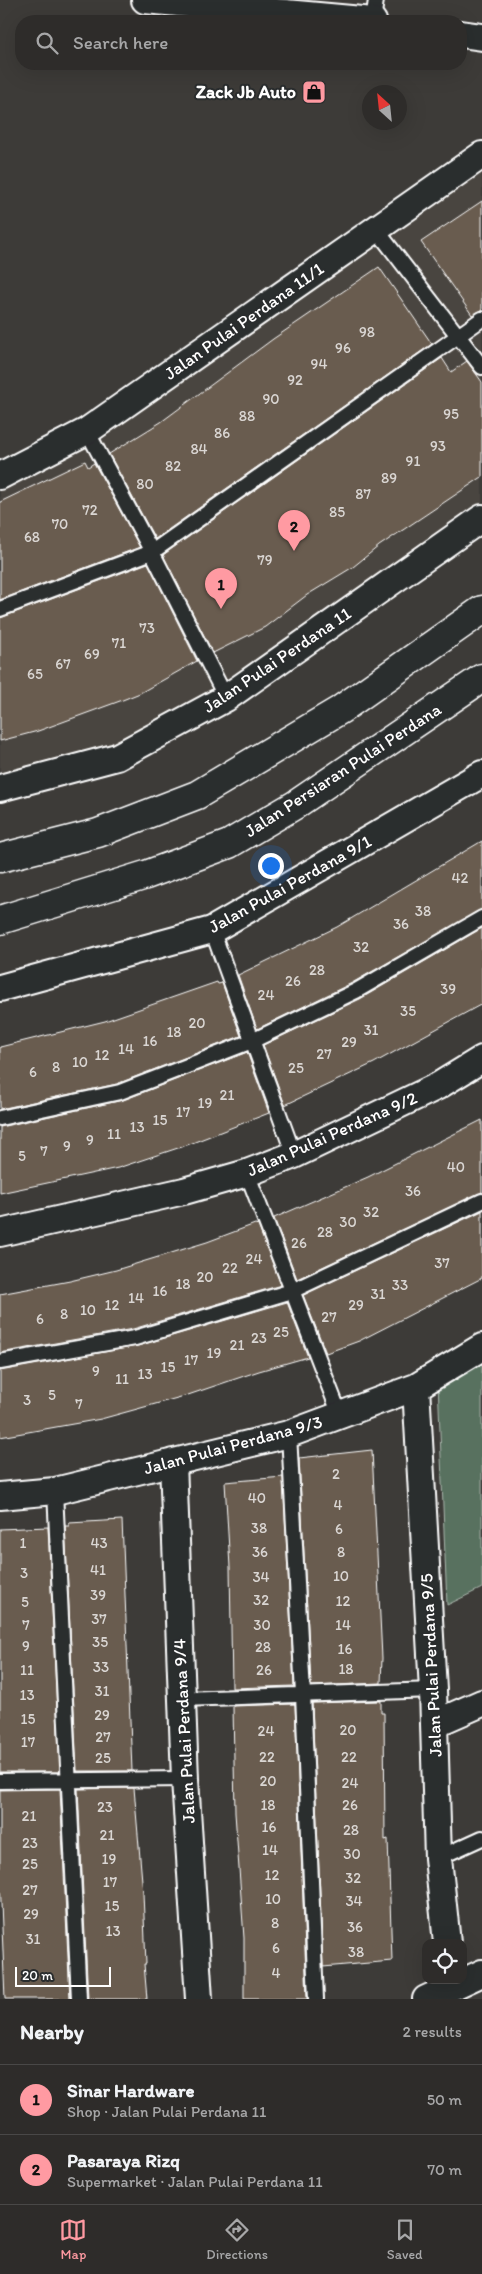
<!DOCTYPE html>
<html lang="en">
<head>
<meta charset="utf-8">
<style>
  :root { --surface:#2e2c2a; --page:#3a3836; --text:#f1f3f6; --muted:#a7a7a8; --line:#494847; --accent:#ff9aa2 }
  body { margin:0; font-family:Itim,sans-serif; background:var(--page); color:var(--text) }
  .controls { position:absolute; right:15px; bottom:15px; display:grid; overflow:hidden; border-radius:10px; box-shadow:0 5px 20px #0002 }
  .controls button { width:45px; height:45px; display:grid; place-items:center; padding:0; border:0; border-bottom:1px solid var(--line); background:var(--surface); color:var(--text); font:25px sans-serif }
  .compass { position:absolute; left:362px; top:85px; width:45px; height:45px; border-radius:50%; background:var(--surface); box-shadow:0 5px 20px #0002; rotate:333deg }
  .scale { position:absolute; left:15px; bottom:12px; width:96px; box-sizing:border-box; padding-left:5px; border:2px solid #fff; border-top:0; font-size:14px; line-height:18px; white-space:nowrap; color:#fff; -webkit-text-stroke:4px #2a2d2e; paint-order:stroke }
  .you { position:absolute; left:270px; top:865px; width:18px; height:18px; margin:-12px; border:4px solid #fff; border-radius:50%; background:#1a73e8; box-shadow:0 0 0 8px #1a73e833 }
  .badge { display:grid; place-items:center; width:32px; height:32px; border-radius:50%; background:var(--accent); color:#111; font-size:16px; font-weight:700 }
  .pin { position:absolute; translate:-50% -41px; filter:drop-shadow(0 1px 2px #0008) }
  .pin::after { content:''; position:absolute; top:26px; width:18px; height:15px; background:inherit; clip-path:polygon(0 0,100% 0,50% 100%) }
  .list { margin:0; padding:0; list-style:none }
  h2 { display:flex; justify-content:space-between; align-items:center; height:65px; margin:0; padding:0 20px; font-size:21px }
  h2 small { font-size:16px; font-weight:400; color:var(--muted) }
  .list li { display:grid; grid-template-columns:32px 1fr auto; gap:15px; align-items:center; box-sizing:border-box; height:70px; padding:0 20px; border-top:1px solid var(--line) }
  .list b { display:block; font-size:19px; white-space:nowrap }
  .list p { margin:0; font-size:16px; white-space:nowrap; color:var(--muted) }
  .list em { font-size:16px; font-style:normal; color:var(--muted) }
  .icon { flex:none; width:28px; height:28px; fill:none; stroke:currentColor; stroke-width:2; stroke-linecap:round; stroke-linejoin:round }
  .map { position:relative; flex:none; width:482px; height:1999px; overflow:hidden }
  .search { position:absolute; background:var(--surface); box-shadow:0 5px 20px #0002; left:15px; right:15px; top:15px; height:55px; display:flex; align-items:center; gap:12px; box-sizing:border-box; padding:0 18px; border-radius:20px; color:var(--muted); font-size:19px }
  .sheet { height:205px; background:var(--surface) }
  nav { display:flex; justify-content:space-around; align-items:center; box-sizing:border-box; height:70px; border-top:1px solid var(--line); background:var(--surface); font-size:14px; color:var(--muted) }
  nav a { display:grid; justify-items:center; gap:2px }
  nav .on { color:var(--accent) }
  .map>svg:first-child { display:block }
  .built { fill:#4a453f }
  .green { fill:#58715f; stroke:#acb8af }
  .building { fill:#695c4f; stroke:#fff }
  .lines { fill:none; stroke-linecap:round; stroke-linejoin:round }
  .service-casing { stroke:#fff; stroke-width:18 }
  .minor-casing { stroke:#fff; stroke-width:30 }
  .secondary-casing { stroke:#fff; stroke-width:31 }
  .service { stroke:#2a2d2e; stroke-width:14 }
  .minor { stroke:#2a2d2e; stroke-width:26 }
  .secondary { stroke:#2a2d2e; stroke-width:28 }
  .labels { text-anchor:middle; stroke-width:4; stroke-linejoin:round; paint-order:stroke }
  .number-label { font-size:15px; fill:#dad6d3 }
  .poi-label { font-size:18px; font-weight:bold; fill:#fff; stroke:#2a2d2e; text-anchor:end }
  .street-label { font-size:18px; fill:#fff; stroke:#2a2d2e }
</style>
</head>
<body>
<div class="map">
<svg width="482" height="1999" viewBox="0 0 482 1999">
  <rect width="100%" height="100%" fill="#3d3b38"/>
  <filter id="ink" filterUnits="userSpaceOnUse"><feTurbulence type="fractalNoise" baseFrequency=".02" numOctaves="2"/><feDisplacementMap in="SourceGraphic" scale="10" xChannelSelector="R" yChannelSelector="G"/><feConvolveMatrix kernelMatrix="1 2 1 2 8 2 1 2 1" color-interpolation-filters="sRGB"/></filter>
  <g filter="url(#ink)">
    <path class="built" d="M 482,141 L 482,534 L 231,708 L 0,799 L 0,461 L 82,419 Z"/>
    <path class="green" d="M 482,1357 L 482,1588 L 447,1605 L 438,1382 Z"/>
    <path class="building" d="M 482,201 L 482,310 L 472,315 L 421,242 Z
      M 379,267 L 432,344 L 155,539 L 109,454 L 161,422 L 273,339 Z
      M 442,358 L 451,372 L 467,361 L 482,382 L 482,477 L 379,546 L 353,567 L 307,595 L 265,627 L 213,653 L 163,555 Z
      M 85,461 L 88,467 L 94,463 L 140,547 L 0,600 L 0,502 Z
      M 148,563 L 197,661 L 140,693 L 120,701 L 38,731 L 0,741 L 0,618 Z
      M 482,841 L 482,909 L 352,983 L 257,1029 L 238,975 L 337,927 Z
      M 482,928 L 482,1004 L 374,1063 L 285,1105 L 263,1045 L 360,999 Z
      M 217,982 L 218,984 L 222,983 L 241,1036 L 117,1084 L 0,1109 L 0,1047 L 105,1021 Z
      M 247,1052 L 269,1113 L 187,1145 L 118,1168 L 0,1193 L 0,1127 L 123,1100 Z
      M 482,1120 L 482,1192 L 297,1279 L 274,1218 L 368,1177 Z
      M 482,1211 L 482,1278 L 359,1341 L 326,1353 L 303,1295 Z
      M 255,1224 L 258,1225 L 281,1285 L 133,1329 L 0,1353 L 0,1294 L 70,1281 L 116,1270 L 207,1242 Z
      M 287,1302 L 308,1357 L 259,1371 L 188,1395 L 101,1419 L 0,1437 L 0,1371 L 138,1346 Z
      M 372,1450 L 382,1658 L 381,1683 L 311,1686 L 299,1458 Z
      M 283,1477 L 294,1686 L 232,1688 L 230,1567 L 225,1482 Z
      M 122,1520 L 132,1771 L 77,1771 L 65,1526 L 69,1526 L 69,1523 Z
      M 48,1527 L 60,1772 L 0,1772 L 0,1529 Z
      M 381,1701 L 381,1713 L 384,1713 L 385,1840 L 388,1839 L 392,1961 L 323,1967 L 312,1703 Z
      M 295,1704 L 307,1999 L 244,1999 L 244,1938 L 235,1813 L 233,1706 Z
      M 134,1788 L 143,1893 L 146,1964 L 144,1964 L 147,1999 L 88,1999 L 78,1789 Z
      M 60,1789 L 70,1999 L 5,1999 L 0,1879 L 0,1790 Z"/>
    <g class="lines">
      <g class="service-casing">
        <path id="service" d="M 373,21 L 376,0
          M 376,229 L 482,367
          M 87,431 L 152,552 L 226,698
          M 0,609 L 152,552 L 482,319
          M 212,930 L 294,1155
          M 0,1118 L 120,1092 L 252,1041 L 356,991 L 482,918
          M 247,1173 L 340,1415
          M 0,1362 L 135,1338 L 292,1291 L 482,1201
          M 289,1434 L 303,1694 L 316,1999
          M 55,1491 L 79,1999
          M 182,1699 L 433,1690
          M 0,1781 L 185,1779
          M 438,1858 L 482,1838"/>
      </g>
      <g class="minor-casing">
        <path id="minor" d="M 145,0 L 373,21
          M 461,34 L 482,37
          M 0,476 L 87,431 L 482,155
          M 0,788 L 117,757 L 226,698 L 482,518
          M 0,988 L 212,930 L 482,774
          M 0,1233 L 184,1191 L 247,1173 L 294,1155 L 438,1086 L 482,1059
          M 416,1387 L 433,1690 L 438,1858 L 447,1943
          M 173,1462 L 185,1779 L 199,1999
          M 0,1496 L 55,1491 L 289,1434 L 416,1387 L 482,1347
          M 434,1724 L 482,1703
          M 426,1999 L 482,1973"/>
      </g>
      <g class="secondary-casing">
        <path id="secondary" d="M 0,858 L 98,833 L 197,795 L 340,710 L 482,610
          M 0,920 L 146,875 L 229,844 L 295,805 L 482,678"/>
      </g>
      <use href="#service" class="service"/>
      <use href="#minor" class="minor"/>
      <use href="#secondary" class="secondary"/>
    </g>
  </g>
  <defs>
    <g id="shop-square" transform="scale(1.25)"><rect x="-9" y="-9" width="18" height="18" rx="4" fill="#ff9aa2" stroke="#2a2d2e"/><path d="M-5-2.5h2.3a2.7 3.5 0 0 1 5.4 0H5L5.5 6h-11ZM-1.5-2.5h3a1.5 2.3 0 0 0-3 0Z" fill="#111"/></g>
  </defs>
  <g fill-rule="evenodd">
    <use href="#shop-square" x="314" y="92"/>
  </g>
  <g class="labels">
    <g class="number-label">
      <text x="367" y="337">98</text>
      <text x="343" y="353">96</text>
      <text x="319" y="369">94</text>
      <text x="295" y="385">92</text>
      <text x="271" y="404">90</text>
      <text x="451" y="419">95</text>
      <text x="247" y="421">88</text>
      <text x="222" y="438">86</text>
      <text x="438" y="451">93</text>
      <text x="199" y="454">84</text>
      <text x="413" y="466">91</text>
      <text x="173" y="471">82</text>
      <text x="389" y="483">89</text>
      <text x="145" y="489">80</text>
      <text x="363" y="499">87</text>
      <text x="90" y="515">72</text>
      <text x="337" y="517">85</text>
      <text x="60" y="529">70</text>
      <text x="32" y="542">68</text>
      <text x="265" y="565">79</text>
      <text x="147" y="633">73</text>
      <text x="119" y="648">71</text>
      <text x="92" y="659">69</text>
      <text x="63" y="669">67</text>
      <text x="35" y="679">65</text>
      <text x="460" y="883">42</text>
      <text x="423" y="916">38</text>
      <text x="401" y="929">36</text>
      <text x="361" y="952">32</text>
      <text x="317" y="975">28</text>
      <text x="293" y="986">26</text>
      <text x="448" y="994">39</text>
      <text x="266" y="1000">24</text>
      <text x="408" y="1016">35</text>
      <text x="197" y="1028">20</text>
      <text x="371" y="1035">31</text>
      <text x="174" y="1037">18</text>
      <text x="150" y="1046">16</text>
      <text x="349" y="1047">29</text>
      <text x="126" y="1054">14</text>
      <text x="324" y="1059">27</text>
      <text x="102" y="1060">12</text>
      <text x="80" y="1067">10</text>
      <text x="56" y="1072">8</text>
      <text x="296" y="1073">25</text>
      <text x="33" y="1077">6</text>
      <text x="227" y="1100">21</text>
      <text x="205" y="1108">19</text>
      <text x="183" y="1117">17</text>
      <text x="160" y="1125">15</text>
      <text x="137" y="1132">13</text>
      <text x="114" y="1139">11</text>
      <text x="90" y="1145">9</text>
      <text x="67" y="1151">9</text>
      <text x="44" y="1156">7</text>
      <text x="22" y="1161">5</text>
      <text x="456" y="1172">40</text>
      <text x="413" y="1196">36</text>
      <text x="371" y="1217">32</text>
      <text x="348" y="1227">30</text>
      <text x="325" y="1237">28</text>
      <text x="299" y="1248">26</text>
      <text x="254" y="1264">24</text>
      <text x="442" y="1268">37</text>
      <text x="230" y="1273">22</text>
      <text x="205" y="1282">20</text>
      <text x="183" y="1289">18</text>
      <text x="400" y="1290">33</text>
      <text x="160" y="1296">16</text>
      <text x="378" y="1299">31</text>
      <text x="136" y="1303">14</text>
      <text x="112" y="1310">12</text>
      <text x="356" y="1310">29</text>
      <text x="88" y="1315">10</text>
      <text x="64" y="1319">8</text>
      <text x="329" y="1322">27</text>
      <text x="40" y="1324">6</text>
      <text x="281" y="1337">25</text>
      <text x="259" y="1343">23</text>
      <text x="237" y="1350">21</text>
      <text x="214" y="1358">19</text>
      <text x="191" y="1365">17</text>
      <text x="168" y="1372">15</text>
      <text x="96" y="1376">9</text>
      <text x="145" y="1379">13</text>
      <text x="122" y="1384">11</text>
      <text x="52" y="1400">5</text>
      <text x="27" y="1405">3</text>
      <text x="79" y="1409">7</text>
      <text x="336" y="1479">2</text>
      <text x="257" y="1503">40</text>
      <text x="338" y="1510">4</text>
      <text x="259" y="1533">38</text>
      <text x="339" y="1534">6</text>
      <text x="23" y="1548">1</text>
      <text x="99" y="1548">43</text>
      <text x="260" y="1557">36</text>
      <text x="341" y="1557">8</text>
      <text x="98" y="1575">41</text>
      <text x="24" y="1578">3</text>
      <text x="341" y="1581">10</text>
      <text x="261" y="1582">34</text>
      <text x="98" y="1600">39</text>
      <text x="261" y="1605">32</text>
      <text x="343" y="1606">12</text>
      <text x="25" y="1607">5</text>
      <text x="99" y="1624">37</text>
      <text x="26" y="1630">7</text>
      <text x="262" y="1630">30</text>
      <text x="343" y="1630">14</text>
      <text x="100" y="1647">35</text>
      <text x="26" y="1651">9</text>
      <text x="263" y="1652">28</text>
      <text x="345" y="1654">16</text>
      <text x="101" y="1672">33</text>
      <text x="346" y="1674">18</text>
      <text x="27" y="1675">11</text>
      <text x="264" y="1675">26</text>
      <text x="102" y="1696">31</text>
      <text x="27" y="1700">13</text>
      <text x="102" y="1720">29</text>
      <text x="28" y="1724">15</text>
      <text x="348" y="1735">20</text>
      <text x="266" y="1736">24</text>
      <text x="103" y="1742">27</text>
      <text x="28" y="1747">17</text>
      <text x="267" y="1762">22</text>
      <text x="349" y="1762">22</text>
      <text x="103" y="1763">25</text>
      <text x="268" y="1786">20</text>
      <text x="350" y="1788">24</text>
      <text x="268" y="1810">18</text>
      <text x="350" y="1810">26</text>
      <text x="105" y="1812">23</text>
      <text x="29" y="1821">21</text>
      <text x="269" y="1832">16</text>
      <text x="351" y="1835">28</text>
      <text x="107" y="1840">21</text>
      <text x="30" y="1848">23</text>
      <text x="270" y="1855">14</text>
      <text x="352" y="1859">30</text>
      <text x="109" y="1864">19</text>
      <text x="30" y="1869">25</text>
      <text x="272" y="1880">12</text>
      <text x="353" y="1883">32</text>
      <text x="110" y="1887">17</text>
      <text x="30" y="1895">27</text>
      <text x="273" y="1904">10</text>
      <text x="354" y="1906">34</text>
      <text x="112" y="1911">15</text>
      <text x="31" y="1919">29</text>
      <text x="275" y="1928">8</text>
      <text x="355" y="1932">36</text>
      <text x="113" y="1936">13</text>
      <text x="33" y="1944">31</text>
      <text x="276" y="1953">6</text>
      <text x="356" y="1957">38</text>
      <text x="276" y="1978">4</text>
    </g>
    <g class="poi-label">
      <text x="296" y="98">Zack Jb Auto</text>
    </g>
    <g class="street-label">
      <text transform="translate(244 321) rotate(-35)" y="6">Jalan Pulai Perdana 11/1</text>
      <text transform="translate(277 660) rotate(-34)" y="6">Jalan Pulai Perdana 11</text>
      <text transform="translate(343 770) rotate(-33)" y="6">Jalan Persiaran Pulai Perdana</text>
      <text transform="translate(290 884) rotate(-29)" y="6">Jalan Pulai Perdana 9/1</text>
      <text transform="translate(332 1134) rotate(-24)" y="6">Jalan Pulai Perdana 9/2</text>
      <text transform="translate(233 1445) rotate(-15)" y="6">Jalan Pulai Perdana 9/3</text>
      <text transform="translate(431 1665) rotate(-93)" y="6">Jalan Pulai Perdana 9/5</text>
      <text transform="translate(184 1731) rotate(-93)" y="6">Jalan Pulai Perdana 9/4</text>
    </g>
  </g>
</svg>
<div class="controls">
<button><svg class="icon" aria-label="locate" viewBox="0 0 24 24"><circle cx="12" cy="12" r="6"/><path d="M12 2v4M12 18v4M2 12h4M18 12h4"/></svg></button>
</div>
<svg class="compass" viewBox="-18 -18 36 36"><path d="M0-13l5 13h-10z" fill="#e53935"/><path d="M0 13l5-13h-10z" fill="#a7a7a8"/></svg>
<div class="scale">20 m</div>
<div class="you"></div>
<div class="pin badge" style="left:221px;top:609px">1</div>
<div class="pin badge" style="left:294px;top:551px">2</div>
<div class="search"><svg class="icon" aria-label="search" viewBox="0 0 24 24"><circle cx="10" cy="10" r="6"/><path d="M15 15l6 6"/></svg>Search here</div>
</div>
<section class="sheet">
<h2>Nearby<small>2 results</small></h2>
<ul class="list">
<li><span class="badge">1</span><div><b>Sinar Hardware</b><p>Shop · Jalan Pulai Perdana 11</p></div><em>50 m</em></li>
<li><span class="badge">2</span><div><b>Pasaraya Rizq</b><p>Supermarket · Jalan Pulai Perdana 11</p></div><em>70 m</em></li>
</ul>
</section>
<nav>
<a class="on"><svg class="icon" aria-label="map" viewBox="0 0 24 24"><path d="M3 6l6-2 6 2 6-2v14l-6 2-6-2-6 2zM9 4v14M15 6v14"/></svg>Map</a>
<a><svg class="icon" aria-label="directions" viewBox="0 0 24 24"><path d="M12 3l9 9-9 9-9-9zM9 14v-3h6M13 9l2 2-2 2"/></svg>Directions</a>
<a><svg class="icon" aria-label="saved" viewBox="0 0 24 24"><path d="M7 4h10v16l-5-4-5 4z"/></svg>Saved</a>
</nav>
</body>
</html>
